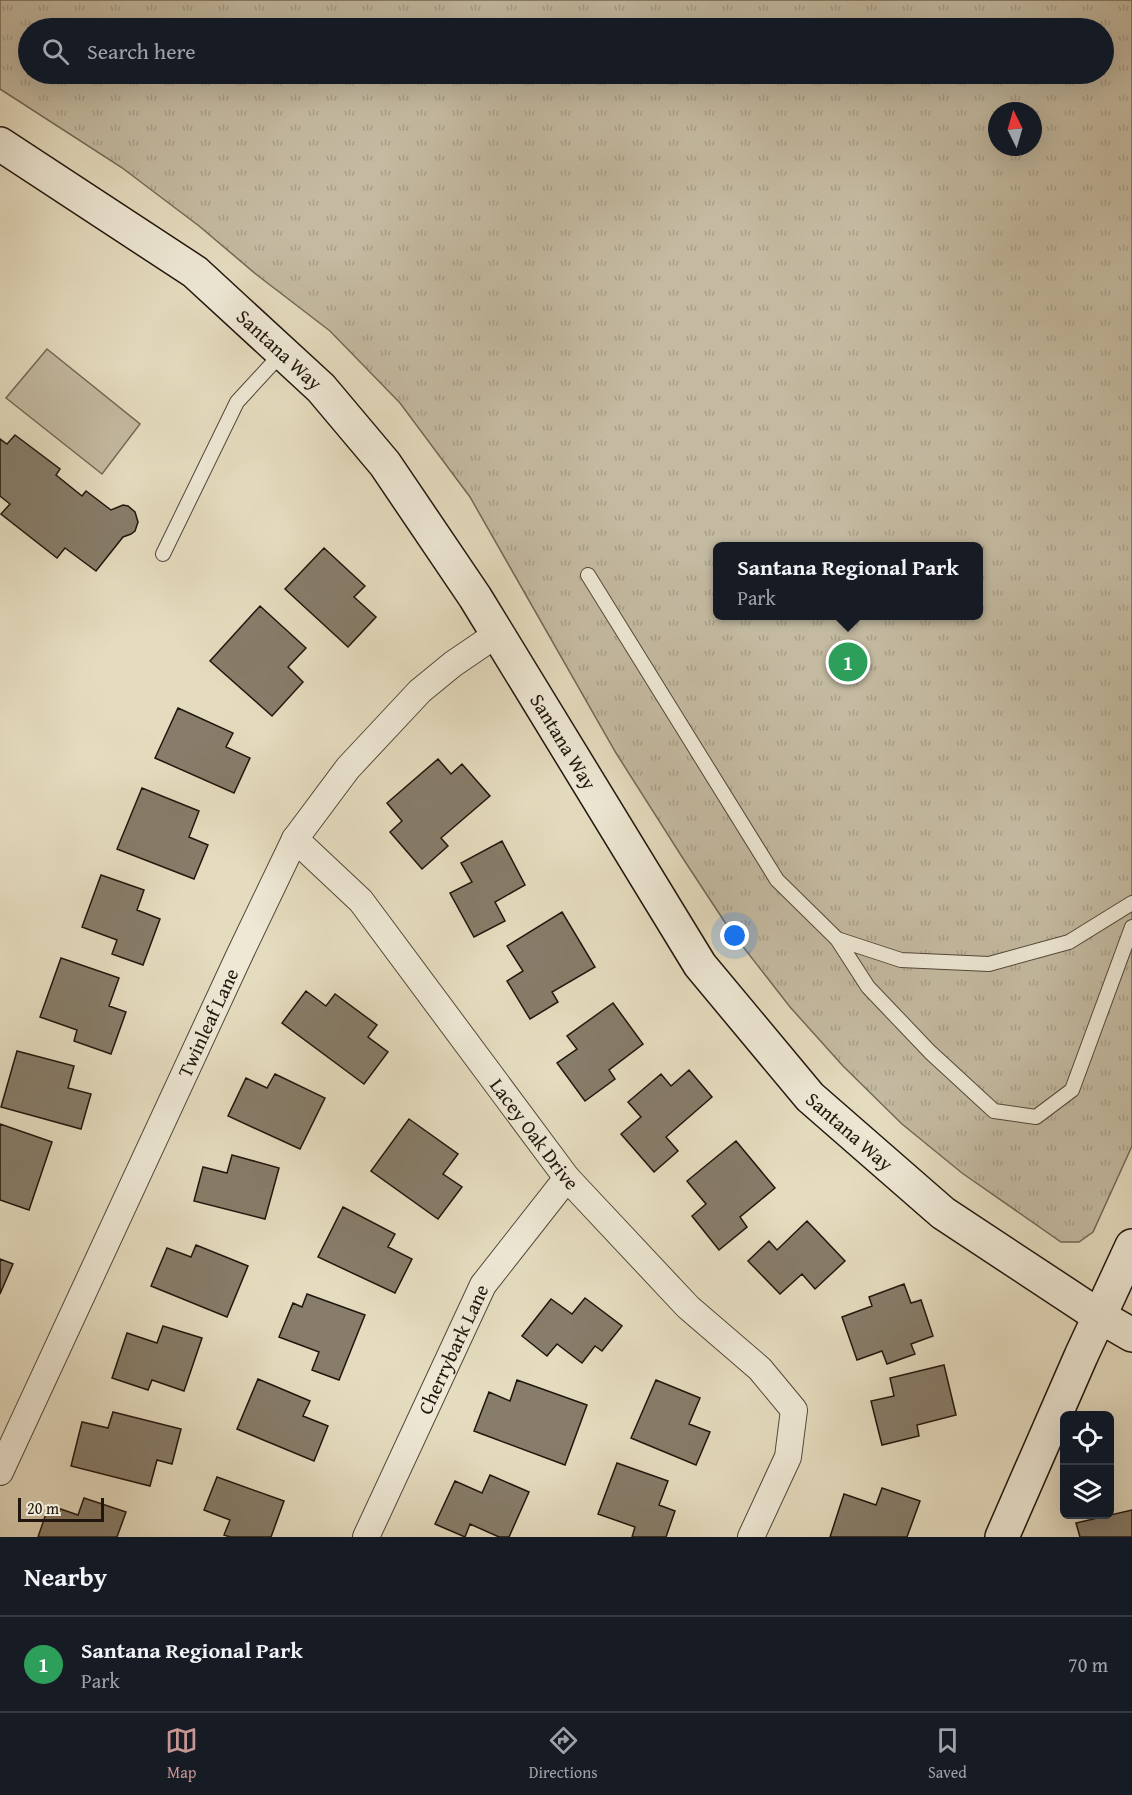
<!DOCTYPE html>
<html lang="en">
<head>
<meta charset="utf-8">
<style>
  :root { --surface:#171b24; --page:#20242c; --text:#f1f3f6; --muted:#9ea1a6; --line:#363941; --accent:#c59692 }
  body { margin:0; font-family:"Gentium Book Plus",serif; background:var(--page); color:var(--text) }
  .controls { position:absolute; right:18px; bottom:18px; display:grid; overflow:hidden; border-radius:9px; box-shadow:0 6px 24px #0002 }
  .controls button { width:54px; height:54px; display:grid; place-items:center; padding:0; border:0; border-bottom:2px solid var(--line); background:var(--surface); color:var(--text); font:30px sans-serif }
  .compass { position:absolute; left:988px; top:102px; width:54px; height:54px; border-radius:50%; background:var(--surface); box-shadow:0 6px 24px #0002; rotate:355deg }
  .scale { position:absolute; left:18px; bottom:15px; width:86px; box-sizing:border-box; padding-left:6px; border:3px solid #21160d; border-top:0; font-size:16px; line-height:21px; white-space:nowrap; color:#21160d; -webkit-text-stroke:4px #eee8d5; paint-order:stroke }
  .you { position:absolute; left:735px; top:936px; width:21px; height:21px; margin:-15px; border:4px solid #fff; border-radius:50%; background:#1a73e8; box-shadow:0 0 0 9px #1a73e833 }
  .badge { display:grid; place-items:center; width:39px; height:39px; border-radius:50%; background:var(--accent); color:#fff; font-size:20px; font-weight:700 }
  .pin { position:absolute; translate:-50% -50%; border:3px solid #fff; box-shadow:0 2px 6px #0006 }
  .popup { position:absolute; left:713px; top:542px; width:270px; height:78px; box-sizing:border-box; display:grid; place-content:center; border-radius:9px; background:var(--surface); filter:drop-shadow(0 2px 4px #0005); font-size:20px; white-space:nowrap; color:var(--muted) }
  .popup b { font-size:22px; color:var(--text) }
  .popup::after { content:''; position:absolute; left:50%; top:100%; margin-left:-12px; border:12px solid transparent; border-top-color:var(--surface) }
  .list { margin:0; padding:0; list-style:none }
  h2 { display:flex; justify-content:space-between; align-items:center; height:78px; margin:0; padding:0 24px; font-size:26px }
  h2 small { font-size:20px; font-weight:400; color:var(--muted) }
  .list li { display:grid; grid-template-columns:39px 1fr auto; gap:18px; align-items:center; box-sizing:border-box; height:96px; padding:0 24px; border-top:2px solid var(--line) }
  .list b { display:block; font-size:22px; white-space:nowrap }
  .list p { margin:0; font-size:20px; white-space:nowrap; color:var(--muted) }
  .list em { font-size:20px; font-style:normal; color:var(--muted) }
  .icon { flex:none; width:33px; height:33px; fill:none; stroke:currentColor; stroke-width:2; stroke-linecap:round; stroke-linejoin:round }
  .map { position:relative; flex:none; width:1132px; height:1537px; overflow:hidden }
  .search { position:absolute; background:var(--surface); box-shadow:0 6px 24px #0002; left:18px; right:18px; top:18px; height:66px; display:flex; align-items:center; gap:15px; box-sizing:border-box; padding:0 21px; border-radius:33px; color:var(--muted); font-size:22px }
  .sheet { height:174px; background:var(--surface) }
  nav { display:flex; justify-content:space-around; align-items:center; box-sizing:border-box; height:84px; border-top:2px solid var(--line); background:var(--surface); font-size:16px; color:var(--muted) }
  nav a { display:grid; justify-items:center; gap:3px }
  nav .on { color:var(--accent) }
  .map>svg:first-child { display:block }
  .green { fill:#c4baa1; stroke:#726857; stroke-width:1.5 }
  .park { fill:url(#park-tufts); stroke:#726857; stroke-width:1.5; fill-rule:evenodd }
  .building { fill:#877d6a; stroke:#21160d; stroke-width:1.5 }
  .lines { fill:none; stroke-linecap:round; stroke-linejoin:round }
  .lane-casing { stroke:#52483a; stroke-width:16 }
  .street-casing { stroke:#52483a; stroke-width:28 }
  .secondary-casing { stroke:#21160d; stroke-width:36 }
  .lane { stroke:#eee8d5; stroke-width:14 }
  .street { stroke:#eee8d5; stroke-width:26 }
  .secondary { stroke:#eee8d5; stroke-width:33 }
  .labels { text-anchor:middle; stroke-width:4.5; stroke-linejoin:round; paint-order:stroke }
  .street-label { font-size:20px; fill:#21160d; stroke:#eee8d5 }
</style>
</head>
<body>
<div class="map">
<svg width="1132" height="1537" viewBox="0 0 1132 1537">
  <defs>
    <pattern id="park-tufts" width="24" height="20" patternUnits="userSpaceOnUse" patternTransform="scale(1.5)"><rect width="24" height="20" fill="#c4baa1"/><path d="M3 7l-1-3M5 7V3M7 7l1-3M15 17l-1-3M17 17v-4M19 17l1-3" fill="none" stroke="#a89f89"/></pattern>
  </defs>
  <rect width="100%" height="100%" fill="#e5dcbf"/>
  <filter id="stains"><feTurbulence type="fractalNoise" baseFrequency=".00333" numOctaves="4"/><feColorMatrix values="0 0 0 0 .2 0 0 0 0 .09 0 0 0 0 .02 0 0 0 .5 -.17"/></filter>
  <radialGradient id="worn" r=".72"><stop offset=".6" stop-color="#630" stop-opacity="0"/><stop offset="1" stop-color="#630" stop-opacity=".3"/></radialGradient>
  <path class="green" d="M 47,349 L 140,424 L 102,474 L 6,398 Z"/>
  <path class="park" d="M 0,0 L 1132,0 L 1132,1146 L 1093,1232 L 1079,1242 L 1061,1242 L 962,1173 L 902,1124 L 843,1066 L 790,1007 L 730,930 L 684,860 L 616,753 L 470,497 L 400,403 L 330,331 L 257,275 L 199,226 L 121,167 L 0,89 ZM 28,28 L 1104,28 L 1104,74 L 28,74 ZM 997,111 L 1033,111 L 1033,147 L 997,147 ZM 718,546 L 978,546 L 978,616 L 718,616 Z"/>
  <path class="building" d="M 15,435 L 60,469 L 56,475 L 82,496 L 86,491 L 111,510 L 123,505 L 128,506 L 135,512 L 138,522 L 135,531 L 131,534 L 123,537 L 96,571 L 65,548 L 57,558 L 1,514 L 10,504 L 0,496 L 0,439 L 7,444 Z
    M 324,548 L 365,586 L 354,597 L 376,617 L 348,647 L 285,589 Z
    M 260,606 L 306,648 L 288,667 L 303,682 L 272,716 L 210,661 Z
    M 178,708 L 233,733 L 226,747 L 250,758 L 234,793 L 155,758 Z
    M 438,759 L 451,774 L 462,764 L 490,796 L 441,838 L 448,846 L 422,869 L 390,832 L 402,821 L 387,803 Z
    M 142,788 L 199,811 L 189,837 L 208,845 L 194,879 L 117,849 Z
    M 502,841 L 525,885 L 495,902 L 505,921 L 474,937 L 450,893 L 472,882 L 461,863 Z
    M 101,875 L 144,890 L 137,910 L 160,919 L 143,965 L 112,954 L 117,940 L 82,927 Z
    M 562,912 L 595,967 L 552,992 L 558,1002 L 530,1019 L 507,981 L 523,971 L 507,946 Z
    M 61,958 L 119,978 L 109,1006 L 126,1012 L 111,1054 L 74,1041 L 77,1030 L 40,1017 Z
    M 306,991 L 326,1006 L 335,994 L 377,1025 L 368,1037 L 388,1052 L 364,1084 L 282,1023 Z
    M 613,1003 L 643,1044 L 609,1070 L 615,1079 L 585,1101 L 557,1063 L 577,1049 L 567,1036 Z
    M 17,1051 L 74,1066 L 68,1088 L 91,1094 L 81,1129 L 1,1107 Z
    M 689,1070 L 712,1097 L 666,1137 L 678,1151 L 654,1172 L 621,1134 L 641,1117 L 628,1102 L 661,1074 L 671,1086 Z
    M 275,1074 L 325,1098 L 300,1149 L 228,1116 L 246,1078 L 267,1088 Z
    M 409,1119 L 458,1154 L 443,1174 L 462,1187 L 438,1219 L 371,1171 Z
    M 0,1124 L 52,1142 L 29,1210 L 0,1200 Z
    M 736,1141 L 775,1188 L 740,1217 L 747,1227 L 719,1250 L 692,1216 L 706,1204 L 687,1181 Z
    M 232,1155 L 279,1168 L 265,1219 L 194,1201 L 203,1167 L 227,1173 Z
    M 343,1207 L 395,1234 L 388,1247 L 412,1259 L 395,1293 L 318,1257 Z
    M 807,1221 L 845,1261 L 815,1289 L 802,1274 L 780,1294 L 748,1261 L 769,1241 L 777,1250 Z
    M 196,1245 L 248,1266 L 227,1317 L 151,1286 L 167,1248 L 191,1257 Z
    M 0,1259 L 13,1264 L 0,1294 Z
    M 904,1284 L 911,1303 L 921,1300 L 933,1336 L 911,1344 L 915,1354 L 887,1364 L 882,1351 L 857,1360 L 842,1317 L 872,1306 L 869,1297 Z
    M 307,1294 L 365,1315 L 339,1380 L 312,1370 L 319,1352 L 279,1337 L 293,1303 L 302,1307 Z
    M 585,1298 L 622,1326 L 602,1351 L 595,1346 L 582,1363 L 557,1344 L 547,1356 L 522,1336 L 551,1299 L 572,1314 Z
    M 163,1326 L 202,1338 L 184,1391 L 152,1380 L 148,1390 L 112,1378 L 127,1333 L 157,1343 Z
    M 944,1365 L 956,1415 L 917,1425 L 919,1436 L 882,1445 L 871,1401 L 894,1396 L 890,1378 Z
    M 258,1379 L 310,1401 L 303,1416 L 328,1426 L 314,1461 L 237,1429 Z
    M 517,1380 L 587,1405 L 565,1465 L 474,1431 L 489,1392 L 510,1401 Z
    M 656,1380 L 700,1398 L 689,1424 L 710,1432 L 696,1465 L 631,1438 Z
    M 113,1412 L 181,1429 L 172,1464 L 157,1460 L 150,1486 L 71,1466 L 82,1422 L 108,1428 Z
    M 617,1463 L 668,1481 L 659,1505 L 675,1511 L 666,1537 L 632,1537 L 635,1527 L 598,1514 Z
    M 490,1475 L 529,1492 L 509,1537 L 499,1537 L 470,1524 L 465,1537 L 435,1524 L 455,1481 L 482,1493 Z
    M 217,1477 L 284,1501 L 271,1537 L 230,1537 L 224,1535 L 230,1520 L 204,1510 Z
    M 882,1488 L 920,1501 L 907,1537 L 830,1537 L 844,1494 L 876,1505 Z
    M 84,1498 L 126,1512 L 117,1537 L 38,1537 L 49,1505 L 78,1515 Z
    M 1132,1510 L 1132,1537 L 1080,1537 L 1076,1523 Z"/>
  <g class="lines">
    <g class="lane-casing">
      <path id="lane" d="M 163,554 L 237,402 L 282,353
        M 588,575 L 777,880 L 837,939 L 901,960 L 989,964 L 1069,942 L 1132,903
        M 837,939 L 868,987 L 930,1052 L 994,1111 L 1036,1117 L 1072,1090 L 1132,927"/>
    </g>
    <g class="street-casing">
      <g id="street">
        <path id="s1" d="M 295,839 L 361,901 L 567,1178 L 688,1307 L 760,1369 L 794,1410 L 788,1457 L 751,1537"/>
        <path id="s2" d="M 0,1472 L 239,956 L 295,839 L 348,768 L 420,691 L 453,664 L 497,634"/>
        <path id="s3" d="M 366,1537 L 483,1285 L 567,1178"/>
      </g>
    </g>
    <g class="secondary-casing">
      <g id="secondary">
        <path id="s4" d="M 0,144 L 195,272 L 321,388 L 385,464 L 475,597 L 700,965 L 810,1097 L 943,1213 L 1099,1316 L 1132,1335"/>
        <path d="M 1002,1537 L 1081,1356 L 1132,1246"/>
      </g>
    </g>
    <use href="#lane" class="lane"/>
    <use href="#street" class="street"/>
    <use href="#secondary" class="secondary"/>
  </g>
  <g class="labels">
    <g class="street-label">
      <text dy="7" stroke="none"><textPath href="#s4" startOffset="348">Santana Way</textPath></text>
      <text dy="7" stroke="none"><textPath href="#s4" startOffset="834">Santana Way</textPath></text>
      <text dy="7" stroke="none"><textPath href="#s2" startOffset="495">Twinleaf Lane</textPath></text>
      <text dy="7" stroke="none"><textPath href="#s4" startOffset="1320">Santana Way</textPath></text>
      <text dy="7" stroke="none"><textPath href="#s1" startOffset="381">Lacey Oak Drive</textPath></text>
      <text dy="7" stroke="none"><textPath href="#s3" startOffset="207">Cherrybark Lane</textPath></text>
    </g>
  </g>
  <rect width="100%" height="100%" filter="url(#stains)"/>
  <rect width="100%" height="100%" fill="url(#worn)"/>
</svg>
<div class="controls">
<button><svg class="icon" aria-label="locate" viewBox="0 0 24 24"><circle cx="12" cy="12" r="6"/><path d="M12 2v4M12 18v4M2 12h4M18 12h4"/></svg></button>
<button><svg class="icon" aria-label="layers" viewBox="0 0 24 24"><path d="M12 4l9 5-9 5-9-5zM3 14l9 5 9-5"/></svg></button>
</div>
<svg class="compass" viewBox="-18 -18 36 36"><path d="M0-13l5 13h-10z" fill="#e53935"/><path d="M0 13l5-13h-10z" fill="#9ea1a6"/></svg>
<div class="scale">20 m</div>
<div class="you"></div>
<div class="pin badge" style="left:848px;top:662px;background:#2e9e5b">1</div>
<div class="popup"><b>Santana Regional Park</b>Park</div>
<div class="search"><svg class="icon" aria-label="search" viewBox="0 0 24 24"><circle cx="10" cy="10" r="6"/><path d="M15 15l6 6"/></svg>Search here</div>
</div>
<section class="sheet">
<h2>Nearby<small></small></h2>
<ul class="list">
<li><span class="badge" style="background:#2e9e5b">1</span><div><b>Santana Regional Park</b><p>Park</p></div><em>70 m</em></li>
</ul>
</section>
<nav>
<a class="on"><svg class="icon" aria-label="map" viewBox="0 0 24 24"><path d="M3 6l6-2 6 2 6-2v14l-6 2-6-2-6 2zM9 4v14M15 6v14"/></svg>Map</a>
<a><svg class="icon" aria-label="directions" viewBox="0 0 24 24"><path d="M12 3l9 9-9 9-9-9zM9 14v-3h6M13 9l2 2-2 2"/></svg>Directions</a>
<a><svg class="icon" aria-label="saved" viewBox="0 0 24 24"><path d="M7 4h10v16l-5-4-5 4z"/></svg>Saved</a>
</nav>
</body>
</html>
